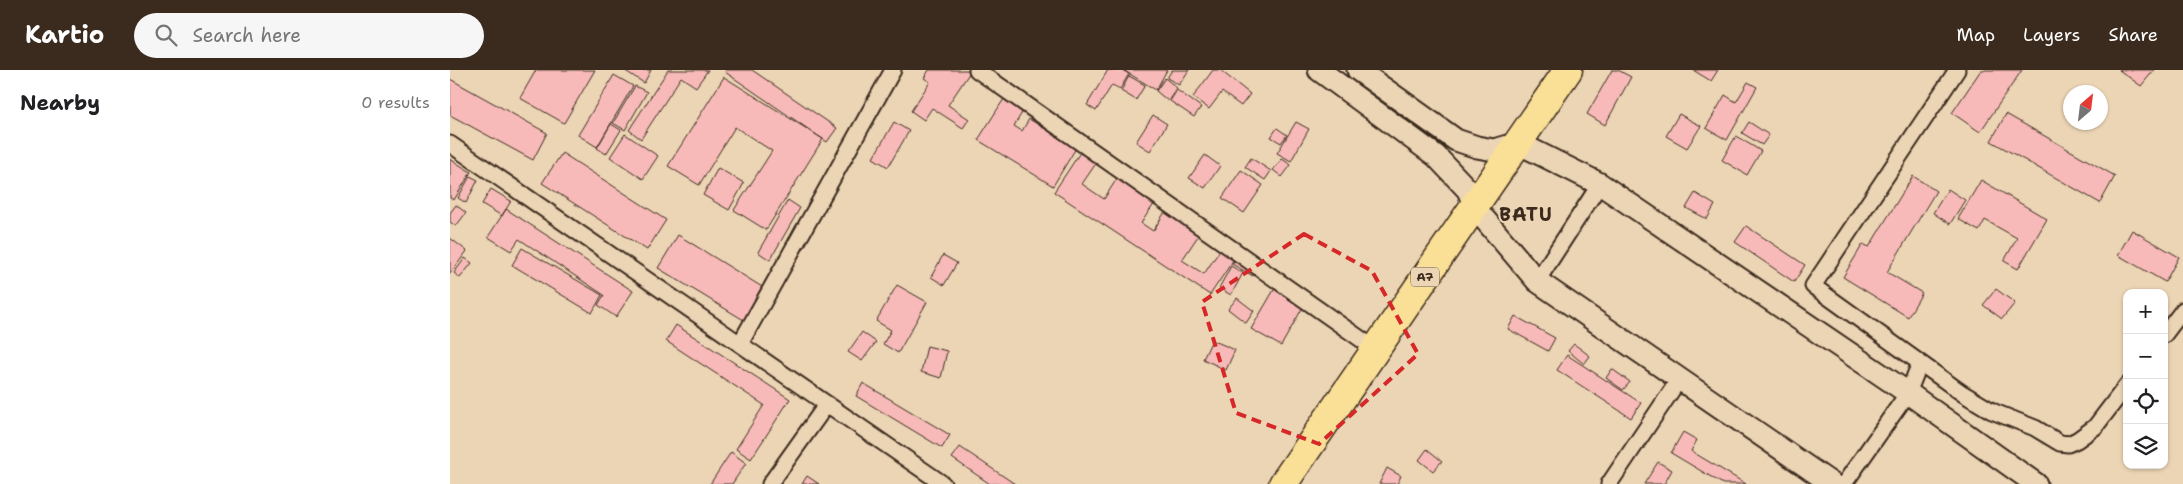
<!DOCTYPE html>
<html lang="en">
<head>
<meta charset="utf-8">
<style>
  :root { --surface:#fff; --page:#f6f6f6; --text:#202124; --muted:#757577; --line:#e0e0e0; --accent:#3b2a1e }
  body { margin:0; font-family:"Shantell Sans",sans-serif; background:var(--page); color:var(--text) }
  .controls { position:absolute; right:15px; bottom:15px; display:grid; overflow:hidden; border-radius:10px; box-shadow:0 1px 4px #0004 }
  .controls button { width:45px; height:45px; display:grid; place-items:center; padding:0; border:0; border-bottom:1px solid var(--line); background:var(--surface); color:var(--text); font:25px sans-serif }
  .compass { position:absolute; left:1613px; top:15px; width:45px; height:45px; border-radius:50%; background:var(--surface); box-shadow:0 1px 4px #0004; rotate:28deg }
  .list { margin:0; padding:0; list-style:none }
  h2 { display:flex; justify-content:space-between; align-items:center; height:65px; margin:0; padding:0 20px; font-size:21px }
  h2 small { font-size:16px; font-weight:400; color:var(--muted) }
  .icon { flex:none; width:28px; height:28px; fill:none; stroke:currentColor; stroke-width:2; stroke-linecap:round; stroke-linejoin:round }
  .map { position:relative; flex:none; width:1733px; height:414px; overflow:hidden }
  header { display:flex; align-items:center; gap:30px; box-sizing:border-box; height:70px; padding:0 25px; background:var(--accent); color:#fff }
  header strong { font-size:24px }
  nav { display:flex; gap:28px; margin-inline-start:auto; font-size:18px }
  .search { width:350px; height:45px; background:var(--page); display:flex; align-items:center; gap:12px; box-sizing:border-box; padding:0 18px; border-radius:28px; color:var(--muted); font-size:19px }
  main { display:flex }
  aside { flex:1; background:var(--surface) }
  .map>svg:first-child { display:block }
  .building { fill:#f7bab9; stroke:#3b2a1e }
  .lines { fill:none; stroke-linecap:round; stroke-linejoin:round }
  .street-casing { stroke:#3b2a1e; stroke-width:19 }
  .secondary-casing { stroke:#3b2a1e; stroke-width:25 }
  .highway-casing { stroke:#3b2a1e; stroke-width:31 }
  .street { stroke:#ecd5b5; stroke-width:15 }
  .secondary { stroke:#ecd5b5; stroke-width:21 }
  .highway { stroke:#fadf96; stroke-width:28 }
  .marked { fill:none; stroke:#d62828; stroke-width:4; stroke-dasharray:10 6; stroke-linejoin:round }
  .labels { text-anchor:middle; stroke-width:4; stroke-linejoin:round; paint-order:stroke }
  .shield { fill:#ecd5b5; stroke:#705d4b; stroke-width:1 }
  .shield-label { font-size:12px; font-weight:bold; fill:#3b2a1e }
  .district-label { font-size:19px; font-weight:bold; letter-spacing:1px; fill:#3b2a1e; stroke:#ecd5b5 }
</style>
</head>
<body>
<header>
<strong>Kartio</strong>
<div class="search"><svg class="icon" aria-label="search" viewBox="0 0 24 24"><circle cx="10" cy="10" r="6"/><path d="M15 15l6 6"/></svg>Search here</div>
<nav><a>Map</a><a>Layers</a><a>Share</a></nav>
</header>
<main>
<aside>
<h2>Nearby<small>0 results</small></h2>
<ul class="list">
</ul>
</aside>
<div class="map">
<svg width="1733" height="414" viewBox="0 0 1733 414">
  <rect width="100%" height="100%" fill="#ecd5b5"/>
  <filter id="ink" filterUnits="userSpaceOnUse"><feTurbulence type="fractalNoise" baseFrequency=".02" numOctaves="2"/><feDisplacementMap in="SourceGraphic" scale="10" xChannelSelector="R" yChannelSelector="G"/><feConvolveMatrix kernelMatrix="1 2 1 2 8 2 1 2 1" color-interpolation-filters="sRGB"/></filter>
  <g filter="url(#ink)">
    <path class="building" d="M 86,0 L 145,0 L 114,53 L 70,28 Z
      M 174,0 L 201,0 L 194,13 Z
      M 218,0 L 258,0 L 246,17 L 231,7 L 191,69 L 179,60 Z
      M 276,0 L 302,0 L 387,58 L 377,72 L 275,2 Z
      M 479,0 L 518,0 L 520,2 L 498,35 L 519,49 L 513,58 L 482,38 L 474,50 L 461,41 L 480,12 L 474,8 Z
      M 658,0 L 672,0 L 679,4 L 670,19 L 662,15 L 646,41 L 637,35 Z
      M 673,0 L 717,0 L 706,20 Z
      M 722,0 L 739,0 L 729,15 L 717,8 Z
      M 763,0 L 770,0 L 800,24 L 791,36 L 772,22 L 759,39 L 743,27 Z
      M 1162,0 L 1168,0 L 1181,7 L 1155,55 L 1137,44 Z
      M 1243,0 L 1268,0 L 1261,11 Z
      M 1531,0 L 1572,0 L 1530,62 L 1502,43 Z
      M 1669,0 L 1704,0 L 1691,16 Z
      M 164,5 L 183,16 L 147,77 L 128,65 Z
      M 679,6 L 695,15 L 686,30 L 671,21 Z
      M 274,7 L 373,69 L 316,160 L 284,140 L 322,81 L 285,57 L 249,115 L 218,96 Z
      M 715,8 L 727,18 L 718,31 L 706,21 Z
      M 0,9 L 97,63 L 83,90 L 0,45 Z
      M 1298,12 L 1307,17 L 1277,70 L 1256,58 L 1275,25 L 1286,32 Z
      M 185,16 L 197,22 L 175,60 L 163,53 Z
      M 727,20 L 751,37 L 744,47 L 720,31 Z
      M 557,24 L 576,36 L 564,56 L 572,61 L 579,49 L 626,78 L 603,116 L 528,70 Z
      M 1229,44 L 1251,56 L 1237,78 L 1216,66 Z
      M 1556,44 L 1665,106 L 1650,133 L 1541,71 Z
      M 703,45 L 717,54 L 700,81 L 686,72 Z
      M 444,52 L 459,61 L 438,97 L 423,88 Z
      M 846,52 L 859,59 L 841,91 L 827,83 Z
      M 1299,52 L 1319,65 L 1312,75 L 1292,63 Z
      M 161,54 L 171,60 L 156,84 L 147,78 Z
      M 827,58 L 837,65 L 831,73 L 821,67 Z
      M 175,64 L 208,86 L 193,109 L 160,87 Z
      M 1286,66 L 1311,81 L 1297,105 L 1272,90 Z
      M 635,75 L 651,86 L 632,114 L 654,129 L 671,102 L 709,127 L 691,153 L 703,161 L 720,134 L 754,157 L 732,190 L 754,204 L 776,171 L 790,180 L 760,225 L 604,122 Z
      M 112,83 L 216,150 L 197,180 L 92,113 Z
      M 755,85 L 770,96 L 755,118 L 739,108 Z
      M 801,88 L 821,101 L 815,110 L 795,97 Z
      M 0,89 L 21,102 L 4,130 L 0,128 Z
      M 832,89 L 841,95 L 832,107 L 823,100 Z
      M 268,98 L 294,113 L 279,140 L 253,125 Z
      M 791,100 L 813,115 L 794,143 L 772,128 Z
      M 20,106 L 28,110 L 16,133 L 8,128 Z
      M 1463,106 L 1486,121 L 1437,202 L 1472,223 L 1458,247 L 1393,207 L 1413,174 L 1419,177 Z
      M 1531,110 L 1597,149 L 1568,199 L 1554,191 L 1567,168 L 1535,150 L 1529,161 L 1508,149 Z
      M 41,119 L 61,131 L 52,146 L 32,134 Z
      M 1498,119 L 1515,130 L 1500,154 L 1483,143 Z
      M 1245,123 L 1265,135 L 1257,149 L 1236,138 Z
      M 338,130 L 350,138 L 320,190 L 308,182 Z
      M 6,135 L 16,143 L 6,156 L 0,152 L 0,143 Z
      M 56,139 L 183,221 L 166,247 L 148,235 L 154,225 L 69,169 L 61,181 L 38,167 Z
      M 1296,156 L 1355,195 L 1344,212 L 1285,172 Z
      M 1682,160 L 1729,187 L 1715,212 L 1668,185 Z
      M 228,165 L 317,220 L 297,252 L 208,198 Z
      M 0,168 L 17,181 L 0,204 Z
      M 72,178 L 152,225 L 142,243 L 62,195 Z
      M 788,183 L 810,195 L 803,206 L 782,194 Z
      M 493,185 L 507,193 L 494,215 L 481,207 Z
      M 15,188 L 22,193 L 10,208 L 4,203 Z
      M 781,196 L 793,203 L 781,225 L 769,218 Z
      M 828,213 L 857,230 L 831,276 L 801,259 Z
      M 447,215 L 477,232 L 448,283 L 433,274 L 441,260 L 426,251 Z
      M 1546,219 L 1565,233 L 1552,249 L 1533,235 Z
      M 787,228 L 804,241 L 796,253 L 778,239 Z
      M 1065,246 L 1105,268 L 1098,281 L 1058,259 Z
      M 226,255 L 340,329 L 301,389 L 286,379 L 314,335 L 216,271 Z
      M 412,262 L 426,272 L 412,291 L 398,282 Z
      M 762,270 L 785,280 L 776,300 L 753,289 Z
      M 1124,274 L 1140,286 L 1134,294 L 1118,281 Z
      M 477,276 L 497,281 L 491,308 L 471,302 Z
      M 1117,285 L 1191,333 L 1181,348 L 1107,300 Z
      M 1162,299 L 1180,312 L 1173,320 L 1156,308 Z
      M 413,313 L 500,365 L 492,378 L 406,326 Z
      M 1233,362 L 1247,370 L 1241,381 L 1296,414 L 1273,414 L 1221,383 Z
      M 510,377 L 565,414 L 540,414 L 502,388 Z
      M 977,379 L 992,391 L 983,401 L 969,390 Z
      M 281,382 L 296,393 L 282,414 L 260,414 Z
      M 1208,392 L 1222,400 L 1214,414 L 1194,414 Z
      M 937,398 L 951,406 L 947,414 L 929,414 Z
      M 357,406 L 369,414 L 352,414 Z"/>
    <g class="lines">
      <g class="street-casing">
        <path id="street" d="M 527,0 L 925,279
          M 1507,0 L 1363,216 L 1512,323 L 1542,341 L 1585,358 L 1610,373 L 1618,374 L 1627,370 L 1645,357 L 1677,315
          M 0,74 L 493,414
          M 1087,211 L 1150,114
          M 1714,265 L 1733,240
          M 290,274 L 443,0
          M 320,414 L 377,334
          M 1159,414 L 1230,308
          M 1394,414 L 1458,323 L 1470,293"/>
      </g>
      <g class="secondary-casing">
        <path id="secondary" d="M 869,0 L 986,86 L 1018,120 L 1025,138 L 1087,211 L 1382,414
          M 908,0 L 1006,70 L 1027,77 L 1044,80 L 1068,73 L 1150,114 L 1458,323 L 1586,414"/>
      </g>
      <g class="highway-casing">
        <path id="highway" d="M 833,414 L 1118,0"/>
      </g>
      <use href="#street" class="street"/>
      <use href="#secondary" class="secondary"/>
      <use href="#highway" class="highway"/>
    </g>
  </g>
  <path class="marked" d="M 854,164 L 922,201 L 968,284 L 869,374 L 786,343 L 752,232 Z"/>
  <g class="labels">
    <rect class="shield" x="961" y="197.5" width="28" height="19" rx="4"/>
    <g class="shield-label">
      <text x="975" y="211">A7</text>
    </g>
    <g class="district-label">
      <text x="1076" y="151">BATU</text>
    </g>
  </g>
</svg>
<div class="controls">
<button>+</button>
<button>−</button>
<button><svg class="icon" aria-label="locate" viewBox="0 0 24 24"><circle cx="12" cy="12" r="6"/><path d="M12 2v4M12 18v4M2 12h4M18 12h4"/></svg></button>
<button><svg class="icon" aria-label="layers" viewBox="0 0 24 24"><path d="M12 4l9 5-9 5-9-5zM3 14l9 5 9-5"/></svg></button>
</div>
<svg class="compass" viewBox="-18 -18 36 36"><path d="M0-13l5 13h-10z" fill="#e53935"/><path d="M0 13l5-13h-10z" fill="#757577"/></svg>
</div>
</main>
</body>
</html>
